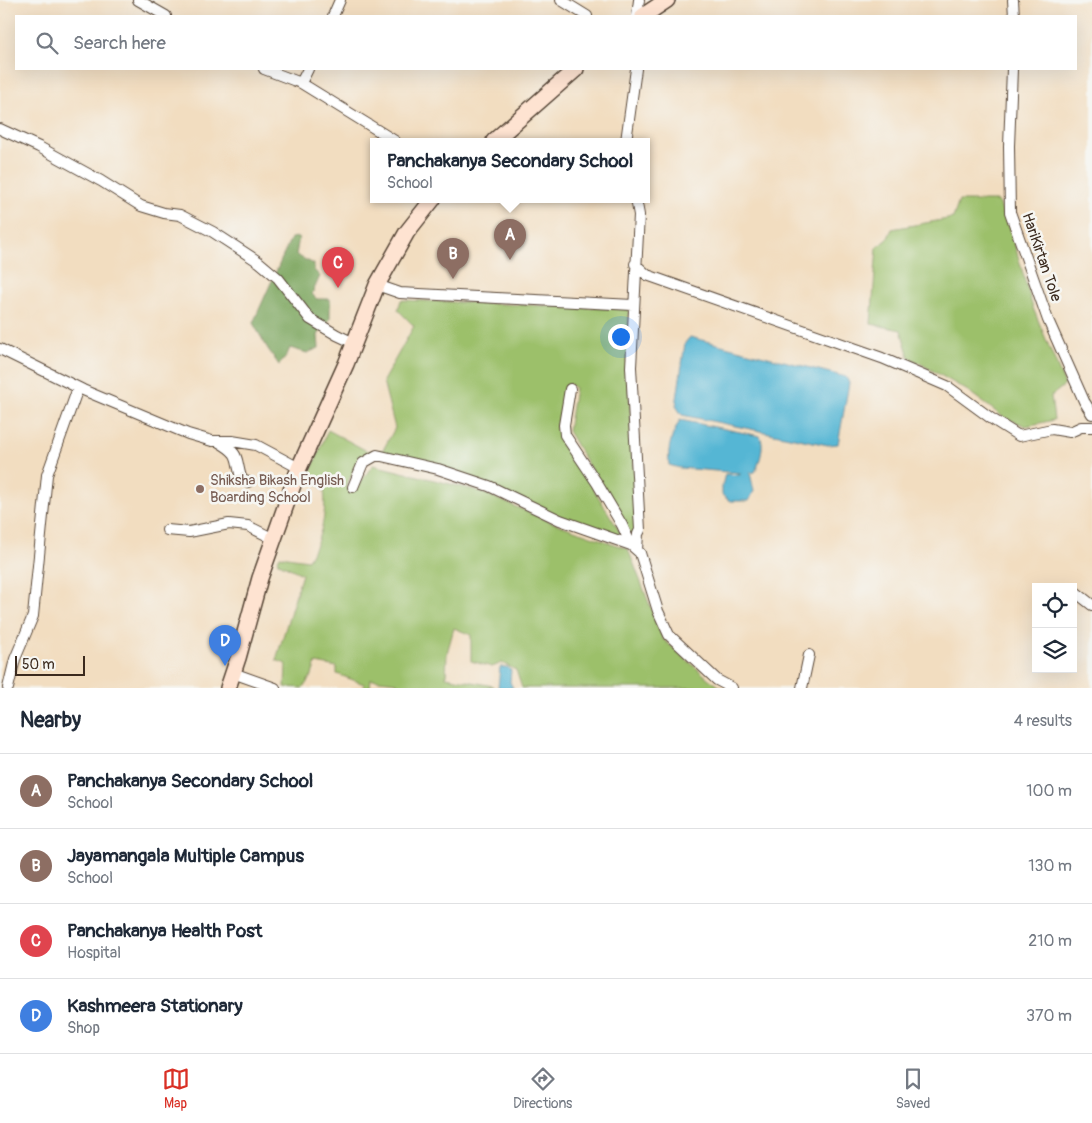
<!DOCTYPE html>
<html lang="en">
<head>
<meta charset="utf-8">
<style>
  :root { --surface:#fff; --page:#f2f2f3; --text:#1f2937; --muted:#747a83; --line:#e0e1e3; --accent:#d93025 }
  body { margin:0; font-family:Pangolin,sans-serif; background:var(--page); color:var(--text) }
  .controls { position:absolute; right:15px; bottom:15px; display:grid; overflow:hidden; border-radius:0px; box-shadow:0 5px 20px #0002 }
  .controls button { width:45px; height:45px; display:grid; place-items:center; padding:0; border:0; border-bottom:1px solid var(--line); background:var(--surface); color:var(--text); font:25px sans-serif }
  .scale { position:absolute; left:15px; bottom:12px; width:70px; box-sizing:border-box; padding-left:5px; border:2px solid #3b2a1e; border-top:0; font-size:14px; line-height:18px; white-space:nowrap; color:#3b2a1e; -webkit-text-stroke:4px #f6f6f2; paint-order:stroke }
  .you { position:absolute; left:620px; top:336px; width:18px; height:18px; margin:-12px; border:4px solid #fff; border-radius:50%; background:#1a73e8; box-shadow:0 0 0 8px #1a73e833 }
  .badge { display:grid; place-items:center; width:32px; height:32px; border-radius:50%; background:var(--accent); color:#fff; font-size:16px; font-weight:700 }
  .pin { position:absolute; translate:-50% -41px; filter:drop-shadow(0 1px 2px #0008) }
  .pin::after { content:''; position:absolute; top:26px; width:18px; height:15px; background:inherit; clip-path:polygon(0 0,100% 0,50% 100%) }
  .popup { position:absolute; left:370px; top:138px; width:280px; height:65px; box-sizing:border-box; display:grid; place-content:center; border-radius:0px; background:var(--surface); filter:drop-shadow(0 1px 4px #0005); font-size:16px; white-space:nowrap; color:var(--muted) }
  .popup b { font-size:19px; color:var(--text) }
  .popup::after { content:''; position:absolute; left:50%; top:100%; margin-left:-10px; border:10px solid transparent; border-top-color:var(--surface) }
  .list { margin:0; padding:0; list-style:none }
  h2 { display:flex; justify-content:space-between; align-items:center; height:65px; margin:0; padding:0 20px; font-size:21px }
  h2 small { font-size:16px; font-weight:400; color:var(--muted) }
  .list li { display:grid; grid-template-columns:32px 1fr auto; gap:15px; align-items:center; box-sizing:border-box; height:75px; padding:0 20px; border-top:1px solid var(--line) }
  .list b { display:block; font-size:19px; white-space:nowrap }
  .list p { margin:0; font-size:16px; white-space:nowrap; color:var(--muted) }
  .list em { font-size:16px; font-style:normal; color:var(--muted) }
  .icon { flex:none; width:28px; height:28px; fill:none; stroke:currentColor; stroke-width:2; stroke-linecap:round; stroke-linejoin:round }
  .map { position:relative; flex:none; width:1092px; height:688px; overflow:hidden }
  .search { position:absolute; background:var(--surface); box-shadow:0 5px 20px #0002; left:15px; right:15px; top:15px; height:55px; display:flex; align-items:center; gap:12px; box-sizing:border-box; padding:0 18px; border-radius:0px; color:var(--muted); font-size:19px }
  .sheet { height:365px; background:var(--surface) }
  nav { display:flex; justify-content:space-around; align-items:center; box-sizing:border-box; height:70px; border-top:1px solid var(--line); background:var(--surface); font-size:14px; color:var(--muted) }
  nav a { display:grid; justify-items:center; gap:2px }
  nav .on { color:var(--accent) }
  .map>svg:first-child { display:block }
  .green { fill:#9cc06a; stroke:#6c7544 }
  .forest { fill:#7da65e; stroke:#5c683e }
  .water { fill:#55b6d4; stroke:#487079 }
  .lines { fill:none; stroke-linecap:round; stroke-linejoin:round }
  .street-casing { stroke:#564536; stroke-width:12 }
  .secondary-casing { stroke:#564536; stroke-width:18 }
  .street { stroke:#fff; stroke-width:10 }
  .secondary { stroke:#fee3d1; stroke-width:15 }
  .education-dot { fill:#8d6e63; stroke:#f6f6f2; stroke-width:2 }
  .labels { text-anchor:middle; stroke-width:5; stroke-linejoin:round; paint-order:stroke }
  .street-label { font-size:15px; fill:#3b2a1e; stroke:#f6f6f2 }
  .education-label { font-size:15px; fill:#785e54; stroke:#f6f6f2; text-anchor:start }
</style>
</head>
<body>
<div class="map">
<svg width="1092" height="688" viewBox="0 0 1092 688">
  <rect width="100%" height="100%" fill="#f6f6f2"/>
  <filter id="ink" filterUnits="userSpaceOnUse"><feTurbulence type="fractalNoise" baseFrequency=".02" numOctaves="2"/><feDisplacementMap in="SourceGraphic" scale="10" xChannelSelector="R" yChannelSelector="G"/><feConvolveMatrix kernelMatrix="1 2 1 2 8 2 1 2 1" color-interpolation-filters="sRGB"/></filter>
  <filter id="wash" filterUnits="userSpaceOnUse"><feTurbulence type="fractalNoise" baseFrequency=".0096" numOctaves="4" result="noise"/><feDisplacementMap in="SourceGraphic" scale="20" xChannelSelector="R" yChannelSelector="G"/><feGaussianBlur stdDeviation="1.12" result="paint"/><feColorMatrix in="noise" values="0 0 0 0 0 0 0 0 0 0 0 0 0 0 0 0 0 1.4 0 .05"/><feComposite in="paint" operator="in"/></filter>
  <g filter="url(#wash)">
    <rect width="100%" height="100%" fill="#f2ddc0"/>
    <path class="green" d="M 959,201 L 997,201 L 1007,218 L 1033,308 L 1065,385 L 1051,396 L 1054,420 L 1026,426 L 1003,417 L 968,391 L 909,357 L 901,330 L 871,324 L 877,247 L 887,240 L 892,229 L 953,218 Z
      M 401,300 L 629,309 L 627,362 L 638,529 L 634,543 L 568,431 L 575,388 L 569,384 L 556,428 L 625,540 L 380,452 L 359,459 L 346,486 L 353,492 L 373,465 L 479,491 L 551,522 L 628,549 L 663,639 L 709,679 L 722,688 L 522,688 L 516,670 L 502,663 L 492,667 L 471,661 L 471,635 L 454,628 L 447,653 L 446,677 L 493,686 L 493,688 L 396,688 L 397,682 L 371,679 L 370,688 L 364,688 L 364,684 L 337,674 L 337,667 L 316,663 L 312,675 L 303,688 L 285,687 L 286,664 L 276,660 L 302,574 L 277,562 L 280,556 L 308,560 C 321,539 327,514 324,489 L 308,478 L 328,430 L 367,451 L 383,450 L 395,428 L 383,381 L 414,326 L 398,310 Z"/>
    <path class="forest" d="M 299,237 L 296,255 L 314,264 L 314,270 L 320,276 L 312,294 L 317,299 L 330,299 L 330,319 L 318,335 L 319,348 L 307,353 L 290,348 L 286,357 L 279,365 L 268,349 L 253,323 L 291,238 Z"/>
    <path class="water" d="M 690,337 L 846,377 L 849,383 L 838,444 L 828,445 L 682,415 L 676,406 L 685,343 Z
      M 680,420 L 760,436 C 765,445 760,462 755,472 L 750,473 L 754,491 L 749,501 L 730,501 L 722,495 L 722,486 L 725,474 L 740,475 L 740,473 L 680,468 L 669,465 C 667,447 672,435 680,420 Z
      M 500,667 L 506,667 L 511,670 L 510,682 L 513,688 L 498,688 Z"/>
  </g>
  <g filter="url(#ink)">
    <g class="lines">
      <g class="street-casing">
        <path id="street" d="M 138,0 L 166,16
          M 561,0 L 587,16
          M 1013,0 L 1014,16
          M 333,16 L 340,0
          M 637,16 L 639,0
          M 264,69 L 301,83
          M 308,69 L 301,83 L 395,141
          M 1012,69 L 1009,146 L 1010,212 L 1048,320 L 1084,401 L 1092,414
          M 0,129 L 39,147 L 101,181 L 141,206 L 164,213 L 180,215 L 213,232 L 259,262 L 278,278 L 310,319 L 337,335 L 354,343
          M 626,141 L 636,69
          M 636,199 L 639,215 L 631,367 L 640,530 L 638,534 L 637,550
          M 635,264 L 647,275 L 882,358 L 947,386 L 992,419 L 1019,436 L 1052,429 L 1070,432 L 1081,427 L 1092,427
          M 377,285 L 400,293 L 633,305
          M 0,349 L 83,390 L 188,434 L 212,441 L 232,441 L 256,445 L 299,468
          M 570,389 L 564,425 L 565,435 L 597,483 L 622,525 L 631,545
          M 219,442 C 243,456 234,458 242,480 L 248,482
          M 353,487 L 363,463 L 377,455 L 438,469 L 489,486 L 560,520 L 631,545 L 640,553 L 658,611 L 669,635 L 717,680 L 732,688
          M 167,530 L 189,532 L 229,524 L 248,526 L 274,539
          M 1073,590 L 1092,605
          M 233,673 L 275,688
          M 8,688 L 15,659 L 33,616 L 47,475 L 78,388
          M 802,688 L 809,655"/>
      </g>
      <g class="secondary-casing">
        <path id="secondary" d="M 643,16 L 667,0
          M 494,141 L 576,69
          M 228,688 L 238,658 L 260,578 L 299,468 L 346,364 L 377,285 L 407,232 L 433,199"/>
      </g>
      <use href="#street" class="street"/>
      <use href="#secondary" class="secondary"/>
    </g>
  </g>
  <circle class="education-dot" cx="200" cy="489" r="5"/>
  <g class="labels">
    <g class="street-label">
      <text transform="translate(1042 257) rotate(71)" y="5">HariKirtan Tole</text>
    </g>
    <g class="education-label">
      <text x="210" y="485">Shiksha Bikash English<tspan x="210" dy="17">Boarding School</tspan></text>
    </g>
  </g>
</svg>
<div class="controls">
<button><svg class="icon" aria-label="locate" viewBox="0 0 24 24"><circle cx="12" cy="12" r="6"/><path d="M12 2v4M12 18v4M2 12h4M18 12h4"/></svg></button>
<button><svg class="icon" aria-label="layers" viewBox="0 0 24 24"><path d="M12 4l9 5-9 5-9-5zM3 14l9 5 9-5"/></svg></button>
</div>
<div class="scale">50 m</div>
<div class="you"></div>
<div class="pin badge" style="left:510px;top:260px;background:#8d6e63">A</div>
<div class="popup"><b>Panchakanya Secondary School</b>School</div>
<div class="pin badge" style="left:453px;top:279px;background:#8d6e63">B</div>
<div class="pin badge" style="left:338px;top:288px;background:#e0444e">C</div>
<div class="pin badge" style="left:225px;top:666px;background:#3f7fe0">D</div>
<div class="search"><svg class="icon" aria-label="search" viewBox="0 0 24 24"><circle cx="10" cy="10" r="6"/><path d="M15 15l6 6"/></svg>Search here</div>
</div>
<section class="sheet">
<h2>Nearby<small>4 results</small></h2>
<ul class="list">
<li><span class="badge" style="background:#8d6e63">A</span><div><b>Panchakanya Secondary School</b><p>School</p></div><em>100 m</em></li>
<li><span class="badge" style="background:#8d6e63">B</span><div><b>Jayamangala Multiple Campus</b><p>School</p></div><em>130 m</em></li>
<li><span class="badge" style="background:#e0444e">C</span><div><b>Panchakanya Health Post</b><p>Hospital</p></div><em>210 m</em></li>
<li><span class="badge" style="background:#3f7fe0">D</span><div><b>Kashmeera Stationary</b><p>Shop</p></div><em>370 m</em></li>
</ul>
</section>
<nav>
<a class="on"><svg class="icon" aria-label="map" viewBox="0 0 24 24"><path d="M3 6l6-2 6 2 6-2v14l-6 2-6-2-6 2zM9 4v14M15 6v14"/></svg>Map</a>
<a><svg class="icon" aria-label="directions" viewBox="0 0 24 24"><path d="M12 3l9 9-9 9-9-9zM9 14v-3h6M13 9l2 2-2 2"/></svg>Directions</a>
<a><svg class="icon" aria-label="saved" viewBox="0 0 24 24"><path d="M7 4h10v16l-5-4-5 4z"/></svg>Saved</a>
</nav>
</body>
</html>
